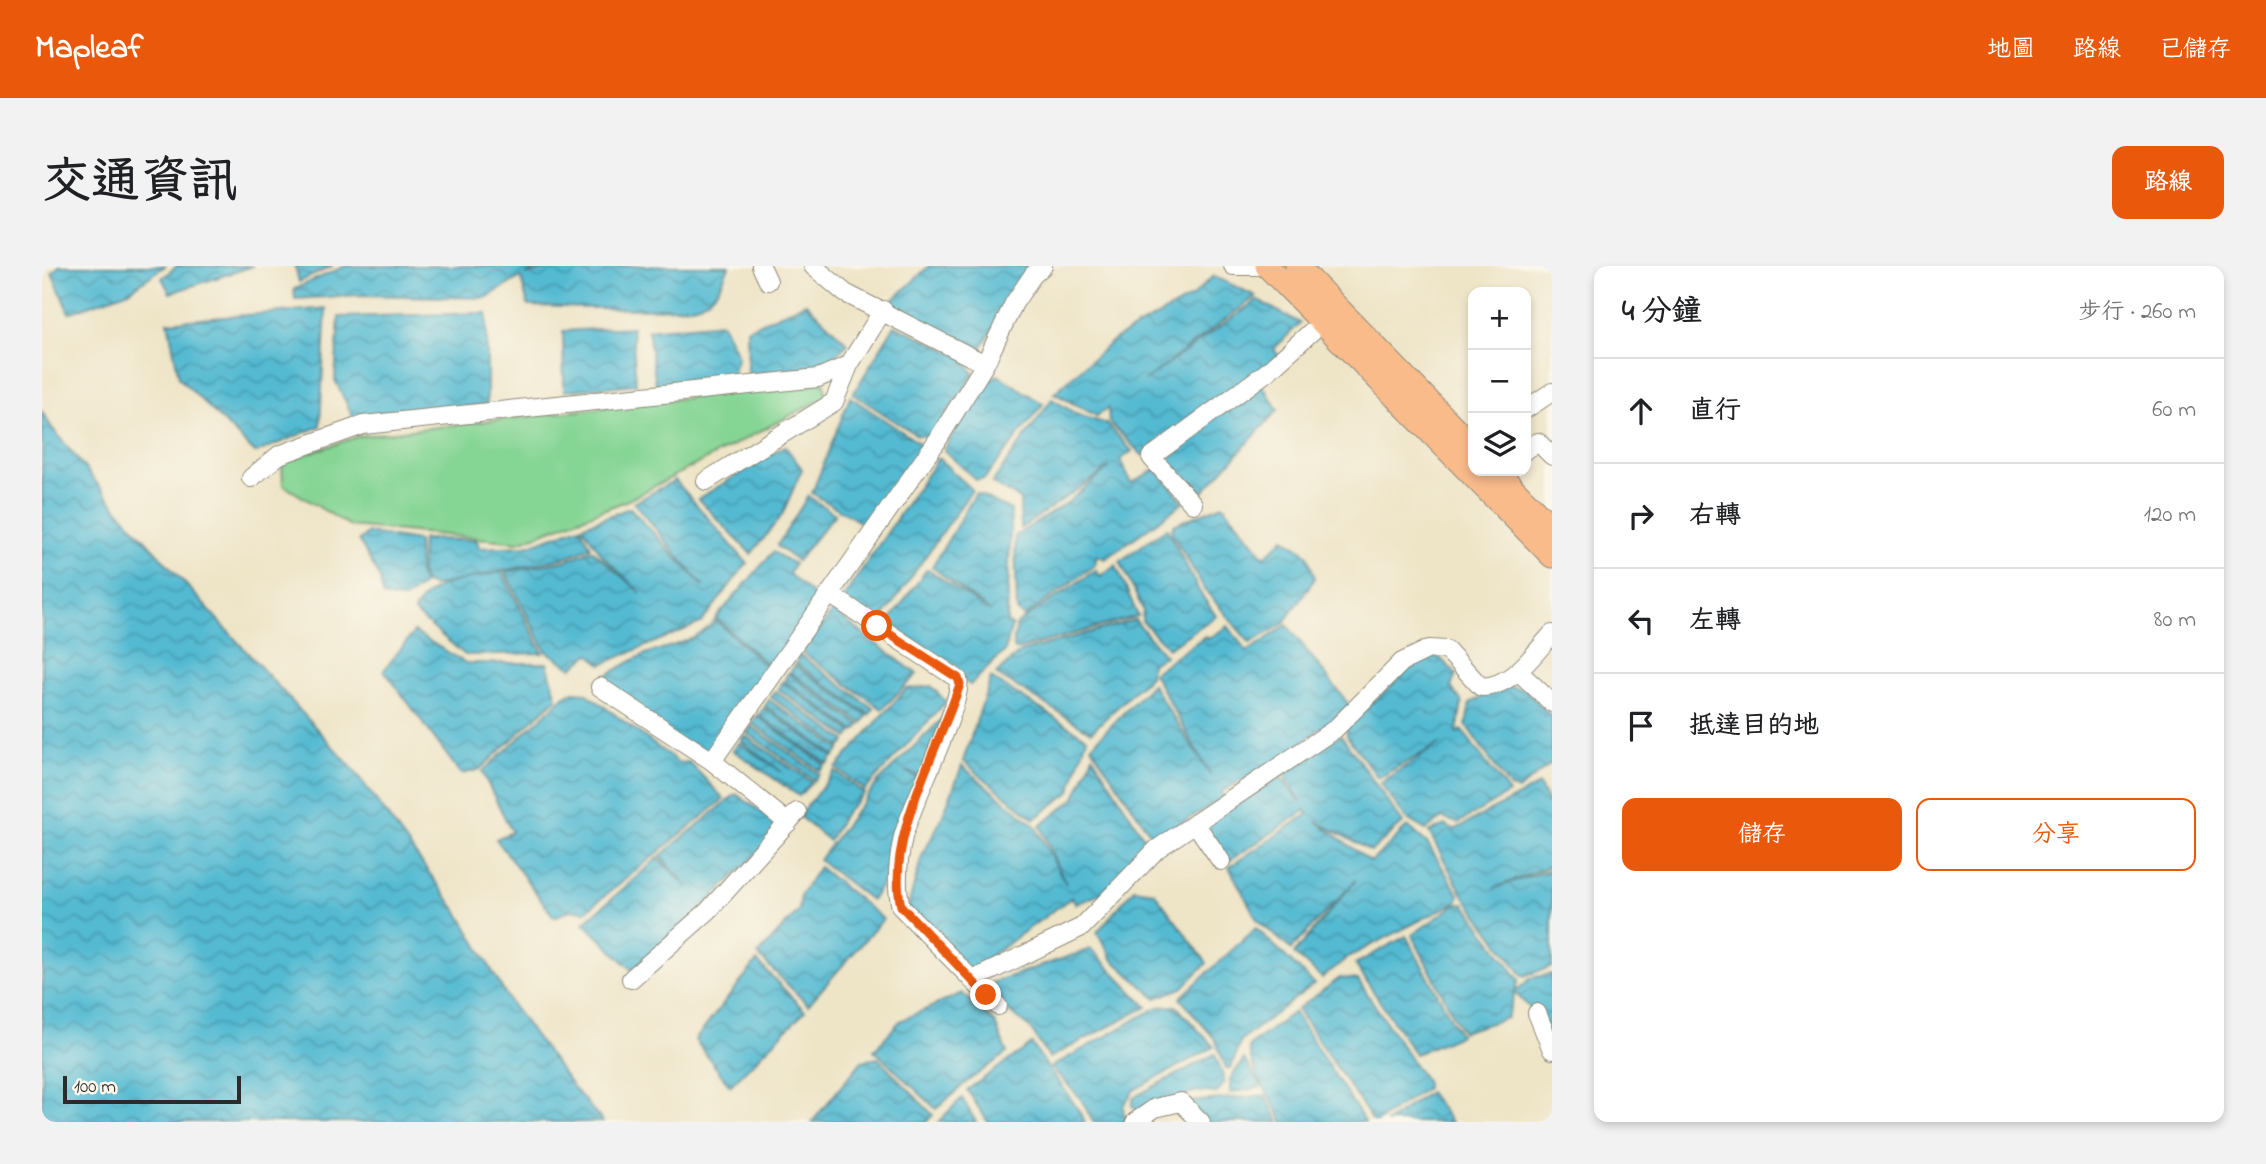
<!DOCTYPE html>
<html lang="zh-TW">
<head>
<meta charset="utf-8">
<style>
  :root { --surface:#fff; --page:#f2f2f2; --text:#202124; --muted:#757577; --line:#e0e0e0; --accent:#ea580c }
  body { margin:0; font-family:"Indie Flower","LXGW WenKai TC",sans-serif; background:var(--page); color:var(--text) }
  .controls { position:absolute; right:21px; top:21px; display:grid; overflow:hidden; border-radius:14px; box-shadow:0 4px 10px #0003 }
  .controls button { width:63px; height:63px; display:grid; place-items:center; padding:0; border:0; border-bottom:2px solid var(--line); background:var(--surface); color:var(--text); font:35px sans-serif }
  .scale { position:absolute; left:21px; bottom:18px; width:178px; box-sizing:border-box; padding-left:7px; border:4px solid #2b2b2b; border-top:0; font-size:19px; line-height:24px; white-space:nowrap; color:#2b2b2b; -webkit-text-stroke:5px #fbf7ec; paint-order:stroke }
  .stop { position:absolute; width:21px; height:21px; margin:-16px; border:5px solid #ea580c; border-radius:50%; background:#fff }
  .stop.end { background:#ea580c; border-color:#fff; box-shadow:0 2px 7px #0008 }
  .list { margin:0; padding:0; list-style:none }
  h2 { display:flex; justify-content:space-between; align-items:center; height:91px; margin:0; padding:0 28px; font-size:30px }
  h2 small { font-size:23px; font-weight:400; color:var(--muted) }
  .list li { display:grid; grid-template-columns:46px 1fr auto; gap:21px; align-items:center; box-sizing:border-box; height:105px; padding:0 28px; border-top:2px solid var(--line) }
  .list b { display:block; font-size:26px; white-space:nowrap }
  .list em { font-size:23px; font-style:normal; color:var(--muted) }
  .actions { display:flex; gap:14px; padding:21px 28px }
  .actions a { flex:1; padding:16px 0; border:2px solid var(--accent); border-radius:14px; text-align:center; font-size:24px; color:var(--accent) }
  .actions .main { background:var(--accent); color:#fff }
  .icon { flex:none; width:38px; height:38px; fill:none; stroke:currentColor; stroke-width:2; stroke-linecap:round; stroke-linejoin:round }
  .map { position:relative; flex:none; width:1510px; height:856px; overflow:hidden; border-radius:14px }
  header { display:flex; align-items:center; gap:42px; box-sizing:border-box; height:98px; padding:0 35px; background:var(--accent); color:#fff }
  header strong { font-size:33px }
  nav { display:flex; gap:38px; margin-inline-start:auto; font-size:24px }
  .intro { display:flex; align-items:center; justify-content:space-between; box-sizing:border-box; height:168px; padding:0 42px }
  h1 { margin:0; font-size:49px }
  .button { padding:18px 32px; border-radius:14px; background:var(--accent); color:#fff; font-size:24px; font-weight:700 }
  main { display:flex; gap:42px; padding:0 42px }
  aside { flex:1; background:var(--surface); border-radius:14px; box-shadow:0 4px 10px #0003 }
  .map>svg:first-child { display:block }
  .grass { fill:#85d594; stroke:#588060; stroke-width:2 }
  .water { fill:url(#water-waves); stroke:#3f727e; stroke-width:2 }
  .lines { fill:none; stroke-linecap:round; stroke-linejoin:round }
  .minor-casing { stroke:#8c8878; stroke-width:20 }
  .major-casing { stroke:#8c8878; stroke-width:25 }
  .minor { stroke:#fff; stroke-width:18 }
  .major { stroke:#fabb8b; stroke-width:23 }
  .route { stroke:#ea580c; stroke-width:9 }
</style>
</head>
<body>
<header>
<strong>Mapleaf</strong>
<nav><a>地圖</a><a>路線</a><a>已儲存</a></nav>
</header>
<div class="intro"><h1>交通資訊</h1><a class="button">路線</a></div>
<main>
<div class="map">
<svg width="1510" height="856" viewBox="0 0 1510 856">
  <defs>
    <pattern id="water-waves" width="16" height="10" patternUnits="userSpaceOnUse" patternTransform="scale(1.75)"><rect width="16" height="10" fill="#53bad2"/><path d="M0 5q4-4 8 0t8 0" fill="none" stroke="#4597ab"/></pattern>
  </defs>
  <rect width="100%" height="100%" fill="#fbf7ec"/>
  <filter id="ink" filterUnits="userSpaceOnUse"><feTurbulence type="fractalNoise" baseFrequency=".0143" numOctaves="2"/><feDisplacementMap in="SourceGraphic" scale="14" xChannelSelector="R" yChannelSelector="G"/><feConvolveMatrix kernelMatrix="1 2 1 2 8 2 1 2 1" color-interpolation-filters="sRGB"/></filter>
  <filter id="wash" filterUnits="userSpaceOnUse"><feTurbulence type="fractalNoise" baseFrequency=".00686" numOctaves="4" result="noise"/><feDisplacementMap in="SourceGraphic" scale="28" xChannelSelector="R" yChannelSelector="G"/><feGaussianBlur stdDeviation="1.57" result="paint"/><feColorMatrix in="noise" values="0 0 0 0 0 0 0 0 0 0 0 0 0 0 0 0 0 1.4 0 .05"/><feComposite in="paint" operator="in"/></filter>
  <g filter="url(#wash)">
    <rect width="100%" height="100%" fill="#eee4c6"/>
    <path class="grass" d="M 782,116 L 784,131 L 584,235 L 477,276 L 308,260 L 241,219 L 240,196 L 318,170 Z"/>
    <path class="water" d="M 17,0 L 123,0 L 87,25 L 27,47 L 10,7 Z
      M 135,0 L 211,0 L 128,27 L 120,12 Z
      M 253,0 L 291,0 L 257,16 Z
      M 303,0 L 498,0 L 484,9 L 514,0 L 687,0 C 680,17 676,29 659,37 C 638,48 517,40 486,40 L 479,11 L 444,32 L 318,29 L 253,33 L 252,23 Z
      M 887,0 L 1001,0 L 966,41 L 938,83 L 841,44 Z
      M 1171,10 L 1214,30 L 1102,115 L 1215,34 L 1258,57 L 1232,83 L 1237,90 L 1207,115 L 1101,190 L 1067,156 L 1066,142 L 1055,150 L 1012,127 L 1073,73 L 1150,31 Z
      M 764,37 L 806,78 L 777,103 L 706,108 L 705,63 Z
      M 284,42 L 278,160 L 213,187 L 137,112 L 126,56 Z
      M 445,47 L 445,138 L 313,155 L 293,114 L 297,51 Z
      M 680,57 L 696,90 L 688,113 L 614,119 L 606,64 Z
      M 853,59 L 920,91 L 932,108 L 888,171 L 875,169 L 811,128 Z
      M 590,61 L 594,118 L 522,125 L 521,65 Z
      M 956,109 L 1001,138 L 943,212 L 934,214 L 902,184 L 940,117 Z
      M 1219,117 L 1236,144 L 1158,229 L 1148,225 L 1117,191 Z
      M 808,131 L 883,181 L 826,261 L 770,227 Z
      M 1010,133 L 1036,149 L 1065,158 L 1090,185 L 1078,194 L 1089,217 L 1114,203 L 1142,236 L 1063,293 L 1055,289 L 1053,299 L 982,351 L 975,345 L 973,270 L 1026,236 L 1068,201 L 979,262 L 978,233 L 950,217 Z
      M 0,146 L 10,162 L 79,247 L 311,503 L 418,649 L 468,736 L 531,821 L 561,856 L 0,856 Z
      M 743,180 L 760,203 L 740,249 L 709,288 L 656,233 Z
      M 896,192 L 930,224 L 835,360 L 798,336 Z
      M 633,214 L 705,297 L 659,357 L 560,398 L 547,388 L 530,402 L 503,384 L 463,306 L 522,295 L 550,284 L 599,327 L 561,290 L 540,260 L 588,242 L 662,321 L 592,237 Z
      M 934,227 L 969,244 L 965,356 L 970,359 L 963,385 L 928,419 L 843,361 L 885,303 L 949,346 L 890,301 Z
      M 766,230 L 793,248 L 755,295 L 735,280 Z
      M 1181,239 L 1223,291 L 1242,272 L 1265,288 L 1273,312 L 1241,358 L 1208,377 L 1163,324 L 1130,267 L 1131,259 Z
      M 538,261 L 549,281 L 521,292 L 392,320 L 383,317 L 379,308 L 380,273 L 435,274 L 437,282 L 484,280 Z
      M 1125,262 L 1157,325 L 1174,350 L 1126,382 L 1100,355 L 1101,344 L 1078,295 Z
      M 326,267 L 376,275 L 377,308 L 382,318 L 362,333 L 341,330 L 338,313 L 317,274 Z
      M 731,286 L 752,298 L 747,308 L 778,335 L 728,401 L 674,352 Z
      M 1074,299 L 1096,350 L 973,384 L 971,379 L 975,358 L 1054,304 L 1058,310 Z
      M 460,306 L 501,387 L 423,389 L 372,346 C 386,313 430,313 460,306 Z
      M 791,345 L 875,408 L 840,443 L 760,386 Z
      M 673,354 L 729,404 L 661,493 L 555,415 C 571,406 587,395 604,388 C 627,380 658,375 673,354 Z
      M 1093,354 L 1123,390 L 1109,397 L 1108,410 L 1049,466 L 954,408 L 978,386 Z
      M 1245,359 L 1308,440 L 1240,492 L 1179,526 L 1182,532 L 1112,573 L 1049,480 L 1110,418 L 1169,510 L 1111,407 L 1163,370 L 1166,373 L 1186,360 L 1205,386 Z
      M 372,366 L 424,397 L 505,397 L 515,432 L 438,503 L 419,508 L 342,404 Z
      M 758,389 L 832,443 L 827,449 L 754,397 Z
      M 1396,390 L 1414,408 L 1409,421 L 1420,436 L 1415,467 L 1420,464 L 1467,527 L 1416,557 L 1400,552 L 1384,564 L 1365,553 L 1338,517 L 1399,477 L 1336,512 L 1305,470 L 1304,461 L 1377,394 Z
      M 753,399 L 825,450 L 820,457 L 748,406 Z
      M 746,407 L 818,459 L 813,465 L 742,415 Z
      M 949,412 L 1045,472 L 1028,526 L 992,553 L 921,495 Z
      M 740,416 L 811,466 L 806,472 L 736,423 Z
      M 889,420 L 904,436 L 823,524 L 794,502 L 864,423 Z
      M 1463,420 L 1482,423 L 1510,451 L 1510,497 L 1476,524 L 1468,522 L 1424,459 L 1428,437 Z
      M 733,425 L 804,475 L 799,481 L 729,431 Z
      M 531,426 L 544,427 L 637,497 L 647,496 L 682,533 L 544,645 L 528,644 L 512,651 L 454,573 L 470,566 L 440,506 L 523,430 Z
      M 727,434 L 798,483 L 793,490 L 723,440 Z
      M 722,442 L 791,491 L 786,498 L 716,449 Z
      M 715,450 L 783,499 L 778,505 L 710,457 Z
      M 901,452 L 880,511 L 863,505 L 878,513 L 858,592 L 829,634 L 777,594 L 836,516 Z
      M 709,460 L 777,508 L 772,514 L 705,467 Z
      M 702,469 L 770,516 L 757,530 L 691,484 L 697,477 L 740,506 L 699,475 Z
      M 1299,469 L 1361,557 L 1329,585 L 1274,555 L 1329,596 L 1366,560 L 1386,578 L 1417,629 L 1416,635 L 1306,691 L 1280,712 L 1252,688 L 1314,614 L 1249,683 L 1216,655 L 1187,601 L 1266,548 L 1264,544 L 1187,595 L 1162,559 L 1238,510 L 1259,536 L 1240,503 Z
      M 1051,490 L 1106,578 L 1066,625 L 1034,638 L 1030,631 L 924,708 L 866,641 L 880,590 L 899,554 L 920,500 L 993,560 L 1024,618 L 998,560 L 1033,532 Z
      M 793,505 L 822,527 L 802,548 L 787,575 L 757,550 Z
      M 1497,519 L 1510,544 L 1510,599 L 1452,622 L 1510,603 L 1510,701 L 1481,710 L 1420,627 L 1387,566 L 1403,559 L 1412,564 Z
      M 694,528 L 730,553 L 737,565 L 663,639 L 590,704 L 542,657 L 616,592 L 647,622 L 618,590 Z
      M 777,601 L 841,653 L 766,739 L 716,689 L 757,644 L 759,628 Z
      M 1092,623 L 1112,626 L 1165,697 L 1140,722 L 1114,732 L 1071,694 L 1055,666 Z
      M 1414,638 L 1423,638 L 1477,714 L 1473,726 L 1489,712 L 1510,708 L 1510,778 L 1502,756 L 1473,727 L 1465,752 L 1420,766 L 1370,669 Z
      M 1214,662 L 1272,718 L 1199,774 L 1189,802 L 1184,802 L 1173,773 L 1138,732 Z
      M 1364,670 L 1418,769 L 1373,788 L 1313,698 Z
      M 1049,683 L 1105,741 L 1007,792 L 988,762 L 944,728 L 951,716 Z
      M 715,695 L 763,745 L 688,820 L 653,774 Z
      M 1298,712 L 1316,714 L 1384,816 L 1384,822 L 1335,856 L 1331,855 L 1255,743 Z
      M 920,727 L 953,757 L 965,787 L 926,815 L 894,843 L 832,784 L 858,755 Z
      M 1134,740 L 1172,781 L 1092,824 L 1081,840 L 1083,856 L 1051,856 L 1039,833 L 1009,801 L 1116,741 Z
      M 1252,746 L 1323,856 L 1241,856 C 1230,832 1207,804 1207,780 Z
      M 990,778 C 1006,805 1029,828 1043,856 L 946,856 L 925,824 Z
      M 1173,788 L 1183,815 L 1175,827 L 1154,825 L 1098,846 L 1090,840 L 1092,831 Z
      M 836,792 L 891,849 L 884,856 L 770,856 L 820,795 Z
      M 1202,793 L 1220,821 L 1188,827 L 1188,813 Z
      M 1387,826 L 1409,856 L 1345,856 Z
      M 1223,829 L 1237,856 L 1155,856 L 1148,836 Z
      M 920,832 L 934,856 L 896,856 Z"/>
  </g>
  <g filter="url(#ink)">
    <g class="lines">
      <g class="minor-casing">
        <path id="minor" d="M 719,0 L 726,15
          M 771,0 L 803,27 L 943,98
          M 1191,0 L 1219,0
          M 1484,143 L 1510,126
          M 1484,184 L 1496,176 L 1510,190
          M 209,212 L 237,189 L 321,159 L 776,112 L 807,99 L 841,44
          M 664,215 L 792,136 L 807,99
          M 1151,238 L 1109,191 L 1225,106 L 1280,56
          M 789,329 L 916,413 C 923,434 868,540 861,571 C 856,594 853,618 859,641 L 956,740
          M 1476,405 L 1510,437
          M 558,421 L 670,495 L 746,557
          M 670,495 L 895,175 L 943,98 L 972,37 L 991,9 L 1001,0
          M 1153,557 L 1179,595
          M 589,713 L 666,645 L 755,546
          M 930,714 L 1040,661 L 1115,583 L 1293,463 L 1360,396 L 1387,383 L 1405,384 L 1439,421 C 1470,421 1491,389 1510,368
          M 1495,747 L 1510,784
          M 1093,856 L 1113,842 L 1139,836 L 1159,856"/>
      </g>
      <g class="major-casing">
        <path id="major" d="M 1225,0 L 1510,290
          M 1255,0 L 1431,181
          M 1454,205 L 1510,262"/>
      </g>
      <use href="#minor" class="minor"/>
      <use href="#major" class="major"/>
    </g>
  </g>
  <g class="lines" filter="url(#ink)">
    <path class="route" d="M 835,360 L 916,412 L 918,418 C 897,483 843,572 859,640 L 944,729"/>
  </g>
</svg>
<div class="controls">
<button>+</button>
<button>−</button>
<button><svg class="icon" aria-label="layers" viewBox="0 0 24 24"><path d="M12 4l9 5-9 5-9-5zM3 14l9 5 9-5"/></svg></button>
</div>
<div class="scale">100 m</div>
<div class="stop" style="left:835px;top:360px"></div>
<div class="stop end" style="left:944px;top:729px"></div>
</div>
<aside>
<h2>4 分鐘<small>步行 · 260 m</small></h2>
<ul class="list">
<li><svg class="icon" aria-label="ahead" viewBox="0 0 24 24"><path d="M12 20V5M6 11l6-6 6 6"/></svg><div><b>直行</b></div><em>60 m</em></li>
<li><svg class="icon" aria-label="right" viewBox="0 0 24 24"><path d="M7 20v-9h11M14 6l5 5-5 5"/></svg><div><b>右轉</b></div><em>120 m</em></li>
<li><svg class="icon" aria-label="left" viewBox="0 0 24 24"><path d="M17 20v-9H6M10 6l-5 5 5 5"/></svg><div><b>左轉</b></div><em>80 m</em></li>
<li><svg class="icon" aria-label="arrive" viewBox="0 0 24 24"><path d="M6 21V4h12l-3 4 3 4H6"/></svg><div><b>抵達目的地</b></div></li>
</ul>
<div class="actions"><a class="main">儲存</a><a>分享</a></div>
</aside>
</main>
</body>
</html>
